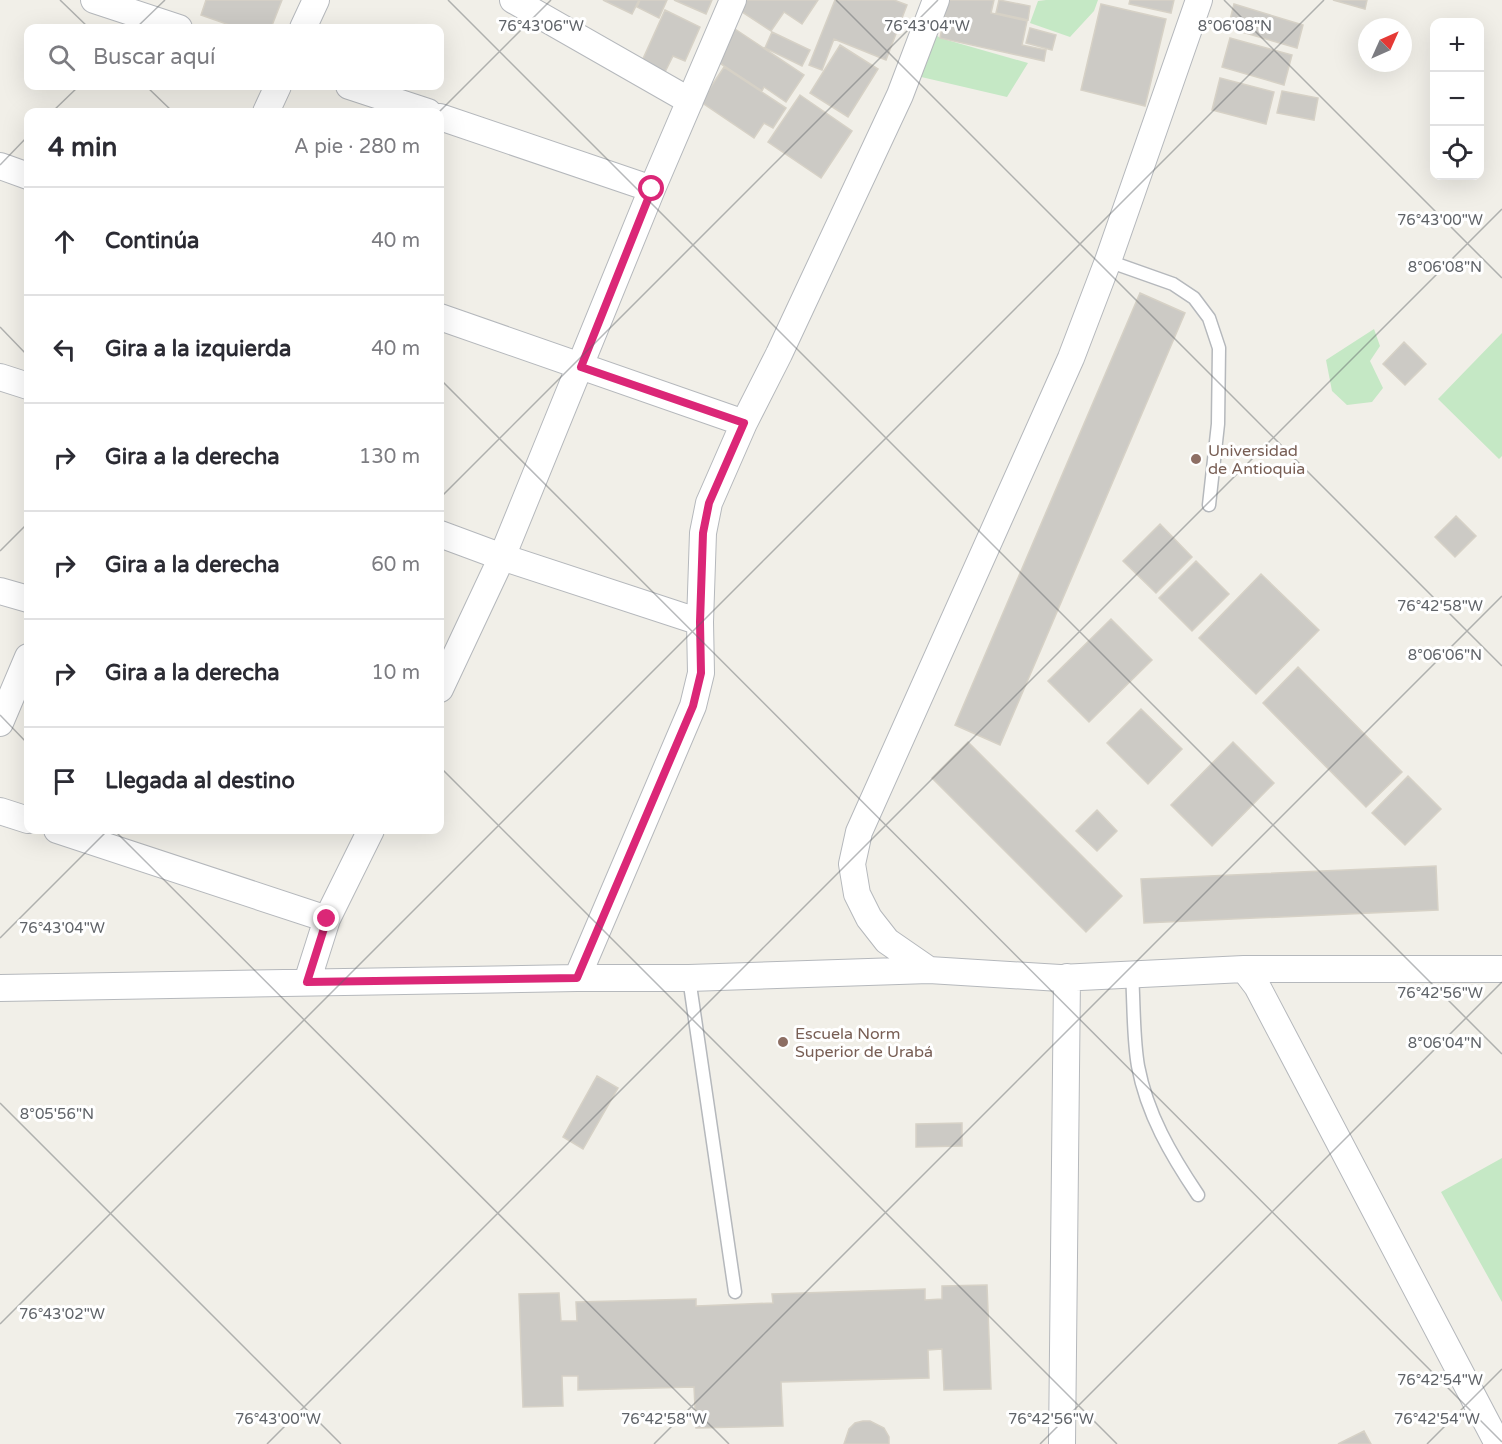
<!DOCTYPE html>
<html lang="es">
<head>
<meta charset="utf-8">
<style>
  :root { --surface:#fff; --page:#f2f2f3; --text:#2b2b33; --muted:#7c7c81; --line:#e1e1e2 }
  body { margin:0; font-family:"Varela Round",sans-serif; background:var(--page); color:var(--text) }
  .controls { position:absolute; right:18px; top:18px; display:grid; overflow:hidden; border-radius:12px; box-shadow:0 6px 24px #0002 }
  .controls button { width:54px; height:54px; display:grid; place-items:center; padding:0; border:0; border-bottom:2px solid var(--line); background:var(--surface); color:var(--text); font:30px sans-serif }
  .compass { position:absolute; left:1358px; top:18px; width:54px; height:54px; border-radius:50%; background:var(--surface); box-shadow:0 6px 24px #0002; rotate:45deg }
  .stop { position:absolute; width:18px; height:18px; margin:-14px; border:4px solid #db2777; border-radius:50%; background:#fff }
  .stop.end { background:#db2777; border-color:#fff; box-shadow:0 2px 6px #0008 }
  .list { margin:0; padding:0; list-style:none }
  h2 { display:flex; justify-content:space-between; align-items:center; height:78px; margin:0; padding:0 24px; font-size:26px }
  h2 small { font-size:20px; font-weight:400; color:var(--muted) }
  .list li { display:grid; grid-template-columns:39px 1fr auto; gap:18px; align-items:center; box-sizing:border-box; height:108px; padding:0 24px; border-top:2px solid var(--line) }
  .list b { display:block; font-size:22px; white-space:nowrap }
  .list em { font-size:20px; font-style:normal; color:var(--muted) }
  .icon { flex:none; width:33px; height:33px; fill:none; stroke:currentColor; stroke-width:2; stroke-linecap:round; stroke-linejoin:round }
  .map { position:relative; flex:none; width:1502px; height:1444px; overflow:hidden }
  .search { position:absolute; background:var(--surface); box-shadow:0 6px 24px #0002; left:24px; top:24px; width:420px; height:66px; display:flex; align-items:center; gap:15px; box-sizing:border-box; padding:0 21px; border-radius:12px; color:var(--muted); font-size:22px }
  .panel { position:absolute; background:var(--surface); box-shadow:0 6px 24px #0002; left:24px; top:108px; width:420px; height:726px; border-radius:12px }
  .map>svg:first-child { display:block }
  .green { fill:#c5e8c5 }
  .building { fill:#cccac5; stroke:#d6d1c6; stroke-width:1.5 }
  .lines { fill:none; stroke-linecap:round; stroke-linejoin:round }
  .lane-casing { stroke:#b5b8bc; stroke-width:15 }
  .street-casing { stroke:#b5b8bc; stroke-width:28 }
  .lane { stroke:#fff; stroke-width:12 }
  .street { stroke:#fff; stroke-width:26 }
  .route { stroke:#db2777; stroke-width:8 }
  .ticks { fill:none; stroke:#5f6368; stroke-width:1.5; stroke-opacity:0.45 }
  .education-dot { fill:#8d6e63; stroke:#fff; stroke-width:2 }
  .labels { text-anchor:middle; stroke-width:6; stroke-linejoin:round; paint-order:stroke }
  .education-label { font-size:16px; fill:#785e54; stroke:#fff; text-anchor:start }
  .ticks-label { font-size:15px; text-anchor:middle; fill:#5f6368; stroke:#fff; stroke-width:6; stroke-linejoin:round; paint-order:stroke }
</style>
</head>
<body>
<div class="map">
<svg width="1502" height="1444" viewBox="0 0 1502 1444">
  <rect width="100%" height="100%" fill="#f1efe8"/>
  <path class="green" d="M 1046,0 L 1098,0 L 1094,11 L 1070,37 L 1030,23 L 1038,1 Z
    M 929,29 L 940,38 L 1028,63 L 1007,97 L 917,76 Z
    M 1374,329 L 1380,346 L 1370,361 L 1383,388 L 1372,402 L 1347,405 L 1332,391 L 1326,360 Z
    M 1502,333 L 1502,456 L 1499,459 L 1438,399 Z
    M 1502,1158 L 1502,1302 L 1441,1192 Z"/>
  <path class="building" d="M 206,0 L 282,0 L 271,28 L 238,28 L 201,15 Z
    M 603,0 L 639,0 L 632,14 Z
    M 640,0 L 667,0 L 659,18 L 637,7 Z
    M 674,0 L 712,0 L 706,14 Z
    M 741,0 L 818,0 L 802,24 L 784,12 L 771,31 L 736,8 Z
    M 835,0 L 894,0 L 907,5 L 886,60 L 834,39 L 822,70 L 809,65 Z
    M 948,0 L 994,0 L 991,13 L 1027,21 L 1022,45 L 1046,50 L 1044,61 L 940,38 Z
    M 999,0 L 1030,6 L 1028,20 L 996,13 Z
    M 1130,0 L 1174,0 L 1171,13 L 1129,4 Z
    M 1333,0 L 1367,0 L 1365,9 Z
    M 1101,4 L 1166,19 L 1145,106 L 1081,90 Z
    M 1234,4 L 1303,25 L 1297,48 L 1228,28 Z
    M 665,10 L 700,27 L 685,61 L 673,56 L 665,72 L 642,61 Z
    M 1030,28 L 1056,35 L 1052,50 L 1026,43 Z
    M 735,29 L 804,75 L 786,102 L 764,87 L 762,91 L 715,60 Z
    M 772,32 L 810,50 L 802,66 L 765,48 Z
    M 1230,38 L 1292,55 L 1284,85 L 1222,67 Z
    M 840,45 L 878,69 L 848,117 L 810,93 Z
    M 724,67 L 786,108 L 773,128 L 764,123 L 754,138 L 701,102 Z
    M 1220,78 L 1274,92 L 1266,124 L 1212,110 Z
    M 1282,91 L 1318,98 L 1314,120 L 1277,113 Z
    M 800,95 L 852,131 L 821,178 L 768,142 Z
    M 1140,293 L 1185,313 L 1000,745 L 955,725 Z
    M 1404,342 L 1426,364 L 1405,385 L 1383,364 Z
    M 1456,516 L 1476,536 L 1455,557 L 1435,537 Z
    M 1160,524 L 1192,557 L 1156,593 L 1123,561 Z
    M 1196,561 L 1229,594 L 1192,631 L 1159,598 Z
    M 1261,574 L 1319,630 L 1256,694 L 1199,638 Z
    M 1111,619 L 1152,660 L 1089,722 L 1048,681 Z
    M 1298,667 L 1402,772 L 1366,807 L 1263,703 Z
    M 1141,709 L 1182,749 L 1148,784 L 1107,743 Z
    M 968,742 L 1122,896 L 1086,932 L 932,778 Z
    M 1233,742 L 1274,783 L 1212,846 L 1171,805 Z
    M 1408,776 L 1441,809 L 1405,845 L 1372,813 Z
    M 1097,810 L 1117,831 L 1097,851 L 1076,831 Z
    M 1436,866 L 1438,910 L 1144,923 L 1141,879 Z
    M 597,1076 L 618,1088 L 583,1149 L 563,1137 Z
    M 962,1123 L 962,1146 L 916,1147 L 916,1124 Z
    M 987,1285 L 991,1389 L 944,1390 L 942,1349 L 928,1350 L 929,1378 L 781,1382 L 783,1426 L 696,1428 L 694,1387 L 578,1390 L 578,1376 L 562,1376 L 563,1406 L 523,1407 L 519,1294 L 559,1293 L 561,1321 L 577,1321 L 576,1302 L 696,1299 L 696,1306 L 773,1303 L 772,1294 L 925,1289 L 925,1300 L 942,1299 L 942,1286 Z
    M 863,1421 L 870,1421 L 884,1428 L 889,1437 L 889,1444 L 844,1444 L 849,1429 L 855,1423 Z
    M 1364,1431 L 1371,1444 L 1338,1444 Z"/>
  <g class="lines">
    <g class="lane-casing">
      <path id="lane" d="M 1108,261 L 1173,284 L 1194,298 L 1209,318 L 1219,348 L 1218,424 L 1209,505
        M 1132,974 C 1134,1004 1133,1037 1138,1066 C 1147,1114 1171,1155 1198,1195
        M 689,978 L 735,1292"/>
    </g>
    <g class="street-casing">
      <path id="street" d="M 94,0 L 179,28
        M 513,0 L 690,101
        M 303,28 L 316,0
        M 349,86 L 428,112
        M 266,112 L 278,86
        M 440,117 L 652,189
        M 0,166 L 28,176
        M 440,317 L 744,423
        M 0,377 L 28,386
        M 440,534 L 502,557 L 700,622
        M 0,591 L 28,599
        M 440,689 L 502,557 L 652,189 L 733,0
        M 0,723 L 28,657
        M 0,811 L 28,820
        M 57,830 L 327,919
        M 1244,969 L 1257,986 L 1498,1444
        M 929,970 L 887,941 L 869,918 L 857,894 L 852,864 L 859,832 L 1071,358 L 1108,261 L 1199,0
        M 577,978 L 693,706 L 701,673 L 700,622 L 703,533 L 709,503 L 744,423 L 779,354 L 900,95 L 936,0
        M 307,982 L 327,919 L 371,830
        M 0,988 L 577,978 L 689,978 L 929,970 L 1060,978 L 1244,969 L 1502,969
        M 1062,1444 L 1067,977"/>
    </g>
    <use href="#lane" class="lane"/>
    <use href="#street" class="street"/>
  </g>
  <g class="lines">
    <path class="route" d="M 327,919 L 307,982 L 577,978 L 693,706 L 701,673 L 700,622 L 703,533 L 709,503 L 744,423 L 581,367 L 652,189"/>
  </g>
  <path class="ticks" d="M 60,0 L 89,28M 448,0 L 1502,1054M 836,0 L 1502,666M 1224,0 L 1502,278M 136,28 L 165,0M 146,86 L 173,112M 52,112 L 79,86M 439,112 L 551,0M 0,165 L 28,136M 0,327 L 28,356M 440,379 L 1502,1442M 440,498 L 938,0M 0,551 L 28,523M 0,715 L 28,744M 440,767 L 1117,1444M 114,830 L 729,1444M 0,938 L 108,830M 0,1103 L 341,1444M 0,1324 L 1324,0M 267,1444 L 1502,209M 654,1444 L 1502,596M 1040,1444 L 1502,982M 1427,1444 L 1502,1369"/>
  <g class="education-dot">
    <circle cx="1196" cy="459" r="6"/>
    <circle cx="783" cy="1042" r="6"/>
  </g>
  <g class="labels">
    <g class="education-label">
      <text x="1208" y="456">Universidad<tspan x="1208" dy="18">de Antioquia</tspan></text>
      <text x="795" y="1039">Escuela Norm<tspan x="795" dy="18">Superior de Urabá</tspan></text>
    </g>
  </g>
  <g class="ticks-label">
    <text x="541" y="31">76°43'06"W</text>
    <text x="927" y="31">76°43'04"W</text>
    <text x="1235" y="31">8°06'08"N</text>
    <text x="1440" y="225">76°43'00"W</text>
    <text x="1445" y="272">8°06'08"N</text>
    <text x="1440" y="611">76°42'58"W</text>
    <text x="1445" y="660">8°06'06"N</text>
    <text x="62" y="933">76°43'04"W</text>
    <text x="1440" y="998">76°42'56"W</text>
    <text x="1445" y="1048">8°06'04"N</text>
    <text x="57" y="1119">8°05'56"N</text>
    <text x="62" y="1319">76°43'02"W</text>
    <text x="1440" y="1385">76°42'54"W</text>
    <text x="1051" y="1424">76°42'56"W</text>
    <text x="278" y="1424">76°43'00"W</text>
    <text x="664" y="1424">76°42'58"W</text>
    <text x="1437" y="1424">76°42'54"W</text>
  </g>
</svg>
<div class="controls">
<button>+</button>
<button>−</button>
<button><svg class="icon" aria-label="locate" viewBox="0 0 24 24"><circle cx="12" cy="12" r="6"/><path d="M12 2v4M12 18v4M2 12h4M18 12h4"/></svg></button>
</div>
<svg class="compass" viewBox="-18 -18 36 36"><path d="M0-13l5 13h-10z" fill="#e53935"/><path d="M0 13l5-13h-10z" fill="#7c7c81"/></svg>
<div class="stop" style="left:652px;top:189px"></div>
<div class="stop end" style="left:327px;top:919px"></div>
<div class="search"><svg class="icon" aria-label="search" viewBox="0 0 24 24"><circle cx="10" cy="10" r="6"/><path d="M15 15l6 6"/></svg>Buscar aquí</div>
<section class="panel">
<h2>4 min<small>A pie · 280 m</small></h2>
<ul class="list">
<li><svg class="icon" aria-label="ahead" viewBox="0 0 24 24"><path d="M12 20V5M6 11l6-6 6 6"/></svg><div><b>Continúa</b></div><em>40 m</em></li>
<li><svg class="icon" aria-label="left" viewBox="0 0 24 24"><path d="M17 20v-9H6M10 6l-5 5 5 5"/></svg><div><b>Gira a la izquierda</b></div><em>40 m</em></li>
<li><svg class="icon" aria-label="right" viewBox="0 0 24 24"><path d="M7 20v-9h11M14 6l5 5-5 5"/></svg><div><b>Gira a la derecha</b></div><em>130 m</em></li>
<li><svg class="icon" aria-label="right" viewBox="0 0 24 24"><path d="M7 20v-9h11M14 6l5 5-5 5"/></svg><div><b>Gira a la derecha</b></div><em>60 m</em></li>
<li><svg class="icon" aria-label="right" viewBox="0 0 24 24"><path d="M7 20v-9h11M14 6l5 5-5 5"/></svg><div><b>Gira a la derecha</b></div><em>10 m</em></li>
<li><svg class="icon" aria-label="arrive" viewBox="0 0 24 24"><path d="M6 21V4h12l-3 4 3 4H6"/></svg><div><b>Llegada al destino</b></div></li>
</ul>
</section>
</div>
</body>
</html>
